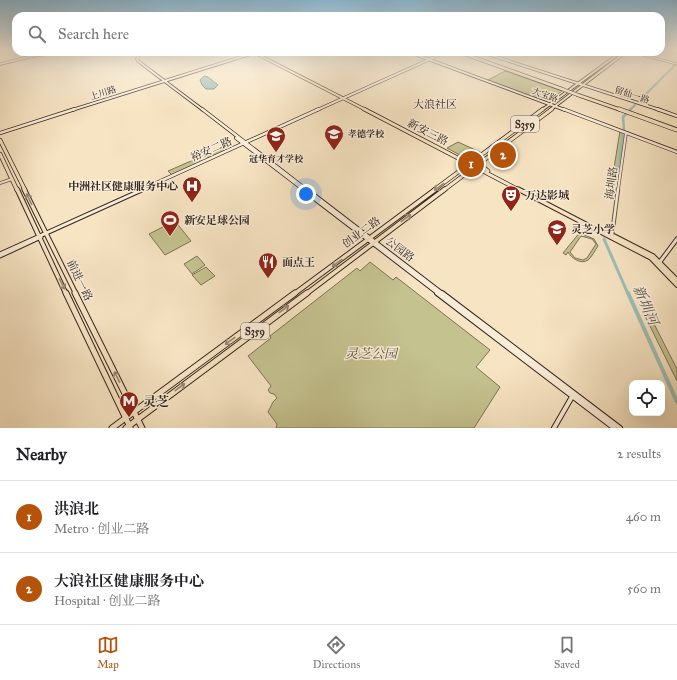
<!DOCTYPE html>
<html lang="en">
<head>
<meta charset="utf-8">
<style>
  :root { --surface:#fff; --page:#f6f6f6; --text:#202124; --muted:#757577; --line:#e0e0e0; --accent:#b45309 }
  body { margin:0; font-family:"IM FELL Great Primer","Noto Serif SC",serif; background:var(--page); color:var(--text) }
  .controls { position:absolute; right:12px; bottom:12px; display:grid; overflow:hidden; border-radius:8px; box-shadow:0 4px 16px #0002 }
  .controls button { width:36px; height:36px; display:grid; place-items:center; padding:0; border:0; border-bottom:1px solid var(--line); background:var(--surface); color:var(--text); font:20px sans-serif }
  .you { position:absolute; left:306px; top:194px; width:14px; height:14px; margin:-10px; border:3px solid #fff; border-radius:50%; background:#1a73e8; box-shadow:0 0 0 6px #1a73e833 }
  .badge { display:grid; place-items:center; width:26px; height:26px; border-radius:50%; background:var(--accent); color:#fff; font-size:13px; font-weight:700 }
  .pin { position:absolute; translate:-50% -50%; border:2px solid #fff; box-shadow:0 1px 4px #0006 }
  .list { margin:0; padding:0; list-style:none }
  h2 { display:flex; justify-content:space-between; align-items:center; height:52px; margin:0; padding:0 16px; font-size:17px }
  h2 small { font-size:13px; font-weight:400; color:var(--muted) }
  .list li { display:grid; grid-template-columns:26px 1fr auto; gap:12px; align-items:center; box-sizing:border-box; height:72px; padding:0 16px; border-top:1px solid var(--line) }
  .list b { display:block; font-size:15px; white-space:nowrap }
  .list p { margin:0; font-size:13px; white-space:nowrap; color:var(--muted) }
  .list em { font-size:13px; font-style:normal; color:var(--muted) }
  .icon { flex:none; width:22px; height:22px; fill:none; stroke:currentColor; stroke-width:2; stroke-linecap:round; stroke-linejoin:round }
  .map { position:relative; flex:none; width:677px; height:428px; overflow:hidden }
  .search { position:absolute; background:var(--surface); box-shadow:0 4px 16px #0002; left:12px; right:12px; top:12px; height:44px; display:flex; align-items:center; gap:10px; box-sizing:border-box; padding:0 14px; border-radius:12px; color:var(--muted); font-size:15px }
  .sheet { height:196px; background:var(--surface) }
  nav { display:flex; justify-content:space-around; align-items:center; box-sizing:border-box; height:56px; border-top:1px solid var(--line); background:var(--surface); font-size:11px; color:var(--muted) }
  nav a { display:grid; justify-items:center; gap:2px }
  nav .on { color:var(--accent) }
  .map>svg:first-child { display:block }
  .green { fill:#c4c28f; stroke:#7c7458; fill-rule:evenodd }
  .water { fill:#9dbfb4; stroke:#738279 }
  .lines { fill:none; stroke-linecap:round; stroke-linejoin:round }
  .canal-far3 { stroke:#9dbfb4; stroke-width:2 }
  .canal-far2 { stroke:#9dbfb4; stroke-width:2.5 }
  .canal-far1 { stroke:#9dbfb4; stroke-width:3 }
  .canal { stroke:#9dbfb4; stroke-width:4 }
  .tertiary-far2-casing { stroke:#66564a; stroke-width:3 }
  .tertiary-far1-casing { stroke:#66564a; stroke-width:3.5 }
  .tertiary-casing { stroke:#66564a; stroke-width:4.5 }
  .secondary-far3-casing { stroke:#352721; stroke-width:3.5 }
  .secondary-far2-casing { stroke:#352721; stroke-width:4 }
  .secondary-far1-casing { stroke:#352721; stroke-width:5 }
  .secondary-casing { stroke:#352721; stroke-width:6 }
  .primary-far3-casing { stroke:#352721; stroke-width:3.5 }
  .primary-far2-casing { stroke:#352721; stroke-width:4.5 }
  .primary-far1-casing { stroke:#352721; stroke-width:5.5 }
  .primary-casing { stroke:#352721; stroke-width:7 }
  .motorway-far1-casing { stroke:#352721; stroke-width:4 }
  .motorway-casing { stroke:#352721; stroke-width:5 }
  .tertiary-far2 { stroke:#faedd8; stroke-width:1.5 }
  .tertiary-far1 { stroke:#faedd8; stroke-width:2 }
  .tertiary { stroke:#faedd8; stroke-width:2.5 }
  .secondary-far3 { stroke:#faedd8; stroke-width:2 }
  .secondary-far2 { stroke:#faedd8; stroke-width:2.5 }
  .secondary-far1 { stroke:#faedd8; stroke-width:3 }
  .secondary { stroke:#faedd8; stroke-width:4 }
  .primary-far3 { stroke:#f7e4c3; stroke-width:2 }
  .primary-far2 { stroke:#f7e4c3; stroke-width:3 }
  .primary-far1 { stroke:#f7e4c3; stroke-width:3.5 }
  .primary { stroke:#f7e4c3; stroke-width:5 }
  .motorway-far1 { stroke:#f7e4c3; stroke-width:2.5 }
  .motorway { stroke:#f7e4c3; stroke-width:3.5 }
  .motorway-bridge-casing { stroke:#352721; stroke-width:4; stroke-linecap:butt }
  .motorway-bridge { stroke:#f7e4c3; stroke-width:2.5 }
  .oneway { stroke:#968672 }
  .labels { text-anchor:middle; stroke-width:3; stroke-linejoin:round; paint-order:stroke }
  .far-street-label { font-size:9px; fill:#352721; stroke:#faedd8 }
  .far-poi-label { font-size:9px; font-weight:bold; fill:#352721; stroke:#faedd8; text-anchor:start }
  .shield { fill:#faedd8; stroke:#706258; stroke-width:1 }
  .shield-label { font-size:10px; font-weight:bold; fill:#352721 }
  .far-quarter-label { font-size:11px; fill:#352721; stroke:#faedd8 }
  .street-label { font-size:11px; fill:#352721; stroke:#faedd8 }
  .poi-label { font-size:11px; font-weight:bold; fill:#352721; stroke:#faedd8; text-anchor:start }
  .near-park-label { font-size:13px; font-style:italic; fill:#594e3c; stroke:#faedd8 }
  .near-poi-label { font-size:13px; font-weight:bold; fill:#352721; stroke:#faedd8; text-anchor:start }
  .near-water-label { font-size:14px; font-style:italic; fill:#54554d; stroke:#faedd8 }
</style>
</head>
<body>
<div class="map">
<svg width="677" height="428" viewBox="0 0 677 428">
  <rect width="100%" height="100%" fill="#f7e4c3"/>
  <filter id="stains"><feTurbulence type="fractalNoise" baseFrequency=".005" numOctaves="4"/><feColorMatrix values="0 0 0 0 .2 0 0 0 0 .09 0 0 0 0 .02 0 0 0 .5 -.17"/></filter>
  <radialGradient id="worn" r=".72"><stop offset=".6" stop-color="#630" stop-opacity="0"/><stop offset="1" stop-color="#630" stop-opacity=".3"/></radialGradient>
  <path class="green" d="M 505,71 L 562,91 L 548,101 L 545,101 L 488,80 Z
    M 620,131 L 626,133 L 621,171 L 614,168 Z
    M 458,142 L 480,152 L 469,160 L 447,148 Z
    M 221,148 L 225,151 L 172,175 L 168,171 Z
    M 175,221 L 191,241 L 165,255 L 149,234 Z
    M 581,231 L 583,232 L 582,234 L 594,239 L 598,246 C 595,250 592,257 588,260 C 581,265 571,258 568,252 L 566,255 L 563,253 ZM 581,236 L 592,239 L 596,244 L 587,258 L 583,260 L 575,258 L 570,252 Z
    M 197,256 L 205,265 L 192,274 L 184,264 Z
    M 370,262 L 393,280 L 396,277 L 490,350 L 476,367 L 500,387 L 474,428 L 276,428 L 277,424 L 268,412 L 273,402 L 277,398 L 274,394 L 270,393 L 268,390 L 271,386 L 248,356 L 271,338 L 270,336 L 357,268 L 360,271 Z
    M 206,267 L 215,276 L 201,285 L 192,275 Z
    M 645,316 L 650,316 L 677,369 L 677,381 Z"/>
  <path class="water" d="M 204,76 L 208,77 L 218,85 L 214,89 L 206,89 L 202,85 L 200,80 Z"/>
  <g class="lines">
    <path class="canal-far3" d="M 640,100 L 676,64
      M 630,110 L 635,105"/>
    <path class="canal-far2" d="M 624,129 L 623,117 L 631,109
      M 618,171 L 623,134"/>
    <path class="canal-far1" d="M 604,239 L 628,294"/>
    <path class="canal" d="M 628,293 L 677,402"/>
    <g class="tertiary-far2-casing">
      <path id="tertiary-far2" d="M 632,52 L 677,64"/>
    </g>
    <g class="tertiary-far1-casing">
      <path id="tertiary-far1" d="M 0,183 L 12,179
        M 618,190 L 626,133"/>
    </g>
    <g class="tertiary-casing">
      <path id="tertiary" d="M 612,235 L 618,189"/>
    </g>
    <g class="secondary-far3-casing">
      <path id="secondary-far3" d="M 140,52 L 137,59 L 138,61 L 203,110
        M 409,52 L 565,110
        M 481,52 L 660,110
        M 72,110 L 257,52
        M 317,110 L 446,52"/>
    </g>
    <g class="secondary-far2-casing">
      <path id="secondary-far2" d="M 202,109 L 307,190
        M 563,109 L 677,152
        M 657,109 L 677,116
        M 0,133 L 75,109
        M 236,138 L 304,190
        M 141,190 L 319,109"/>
    </g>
    <g class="secondary-far1-casing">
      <path id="secondary-far1" d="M 302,189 L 439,294
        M 306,189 L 443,294
        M 0,254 L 144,189
        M 0,256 L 41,237
        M 659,263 L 677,239"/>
    </g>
    <g class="secondary-casing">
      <path id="secondary" d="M 437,293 L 614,428
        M 442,293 L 620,428
        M 554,428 L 573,395"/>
    </g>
    <g class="primary-far3-casing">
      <path id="primary-far3" d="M 253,52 L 366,110
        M 0,64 L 37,55 L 78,52
        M 542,110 L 621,52
        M 550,110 L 626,52"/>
    </g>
    <g class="primary-far2-casing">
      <path id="primary-far2" d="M 364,109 L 519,190
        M 0,140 L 25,190
        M 0,154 L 17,190
        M 465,159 L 476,159
        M 483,161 L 482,166 L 488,171
        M 434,190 L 543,109
        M 444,190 L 552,109"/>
    </g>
    <g class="primary-far1-casing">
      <path id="primary-far1" d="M 17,189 L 66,294
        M 24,189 L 76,294
        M 518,189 L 651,258 L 677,285
        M 614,236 L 653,256 L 677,280
        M 294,294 L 436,189
        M 306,294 L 445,189"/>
    </g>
    <g class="primary-casing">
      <path id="primary" d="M 66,293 L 130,427
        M 75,293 L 142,428
        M 112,428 L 295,293
        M 126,428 L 307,293"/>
    </g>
    <g class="motorway-far1-casing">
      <path id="motorway-far1" d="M 459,52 L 562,89
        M 578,95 L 621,110"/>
    </g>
    <g class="motorway-casing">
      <path id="motorway" d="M 619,109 L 677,130"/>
    </g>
    <use href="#tertiary-far2" class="tertiary-far2"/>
    <use href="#tertiary-far1" class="tertiary-far1"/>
    <use href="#tertiary" class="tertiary"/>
    <use href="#secondary-far3" class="secondary-far3"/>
    <use href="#secondary-far2" class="secondary-far2"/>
    <use href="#secondary-far1" class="secondary-far1"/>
    <use href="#secondary" class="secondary"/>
    <use href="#primary-far3" class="primary-far3"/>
    <use href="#primary-far2" class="primary-far2"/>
    <use href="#primary-far1" class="primary-far1"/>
    <use href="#primary" class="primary"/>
    <use href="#motorway-far1" class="motorway-far1"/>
    <use href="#motorway" class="motorway"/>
    <g class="motorway-bridge-casing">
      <path id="motorway-bridge" d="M 562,89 L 578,95"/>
    </g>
    <use href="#motorway-bridge" class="motorway-bridge"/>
  </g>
  <defs><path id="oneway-shaft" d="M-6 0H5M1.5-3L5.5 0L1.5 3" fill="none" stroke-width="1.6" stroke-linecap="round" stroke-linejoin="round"/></defs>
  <g class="oneway">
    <use href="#oneway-shaft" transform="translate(439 187) rotate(144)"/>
    <use href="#oneway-shaft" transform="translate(29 199) rotate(-116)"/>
    <use href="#oneway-shaft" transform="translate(406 218) rotate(-37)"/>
    <use href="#oneway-shaft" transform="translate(337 263) rotate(144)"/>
    <use href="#oneway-shaft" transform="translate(62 284) rotate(63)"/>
    <use href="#oneway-shaft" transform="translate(284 309) rotate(-37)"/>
    <use href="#oneway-shaft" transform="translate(230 341) rotate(144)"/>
    <use href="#oneway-shaft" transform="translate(117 377) rotate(-116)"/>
    <use href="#oneway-shaft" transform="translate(180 387) rotate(-37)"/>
  </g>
  <linearGradient id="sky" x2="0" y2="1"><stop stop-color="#8ab8d3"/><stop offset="0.45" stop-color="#fbf3e4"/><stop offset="1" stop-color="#fbf3e4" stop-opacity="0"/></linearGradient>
  <rect width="677" height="109" fill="url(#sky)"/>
  <defs>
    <g id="school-pin" transform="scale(1)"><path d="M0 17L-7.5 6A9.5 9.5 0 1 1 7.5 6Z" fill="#8f2418" stroke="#faedd8"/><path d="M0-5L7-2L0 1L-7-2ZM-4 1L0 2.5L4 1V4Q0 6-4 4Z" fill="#fff"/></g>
    <g id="hospital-pin" transform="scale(1)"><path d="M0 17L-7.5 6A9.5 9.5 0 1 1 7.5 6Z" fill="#8f2418" stroke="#faedd8"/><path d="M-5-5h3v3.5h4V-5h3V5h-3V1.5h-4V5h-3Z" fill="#fff"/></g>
    <g id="theatre-pin" transform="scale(1)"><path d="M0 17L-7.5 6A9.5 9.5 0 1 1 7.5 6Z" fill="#8f2418" stroke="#faedd8"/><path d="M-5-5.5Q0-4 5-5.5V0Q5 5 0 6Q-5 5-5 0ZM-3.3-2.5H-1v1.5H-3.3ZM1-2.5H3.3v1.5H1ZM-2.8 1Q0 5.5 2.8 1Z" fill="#fff"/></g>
    <g id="stadium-pin" transform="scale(1)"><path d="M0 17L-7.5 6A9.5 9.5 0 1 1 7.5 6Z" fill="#8f2418" stroke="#faedd8"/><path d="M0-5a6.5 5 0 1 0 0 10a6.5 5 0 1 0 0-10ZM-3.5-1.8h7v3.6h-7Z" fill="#fff"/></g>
    <g id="restaurant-pin" transform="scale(1)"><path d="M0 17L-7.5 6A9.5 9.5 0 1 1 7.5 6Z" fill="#8f2418" stroke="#faedd8"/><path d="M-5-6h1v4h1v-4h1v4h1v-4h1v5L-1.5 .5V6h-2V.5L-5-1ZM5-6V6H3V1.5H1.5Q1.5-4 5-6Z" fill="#fff"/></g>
    <g id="metro-pin" transform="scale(1)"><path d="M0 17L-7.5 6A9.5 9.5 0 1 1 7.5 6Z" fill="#8f2418" stroke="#faedd8"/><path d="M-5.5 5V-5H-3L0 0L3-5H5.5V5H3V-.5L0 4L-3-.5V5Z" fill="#fff"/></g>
  </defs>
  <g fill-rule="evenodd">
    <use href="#school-pin" x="334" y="134"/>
    <use href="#school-pin" x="276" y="136"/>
    <use href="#hospital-pin" x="192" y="186"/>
    <use href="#theatre-pin" x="511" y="195"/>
    <use href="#stadium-pin" x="170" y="220"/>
    <use href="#school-pin" x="557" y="229"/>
    <use href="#restaurant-pin" x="268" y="262"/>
    <use href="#metro-pin" x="129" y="401"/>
  </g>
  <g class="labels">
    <g class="far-street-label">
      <text transform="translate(103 93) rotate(-18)" y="3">上川路</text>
      <text transform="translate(545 95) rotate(20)" y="3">大宝路</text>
      <text transform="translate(632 95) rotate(18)" y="3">留仙一路</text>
    </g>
    <g class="far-poi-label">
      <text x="348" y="137">孝德学校</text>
      <text x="276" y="162" text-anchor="middle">冠华育才学校</text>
    </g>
    <g class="shield">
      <rect x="511" y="116" width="28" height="16" rx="3"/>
      <rect x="241" y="323" width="28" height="16" rx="3"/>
    </g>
    <g class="shield-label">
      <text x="525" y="128">S359</text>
      <text x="255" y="335">S359</text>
    </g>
    <g class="far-quarter-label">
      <text x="435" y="108">大浪社区</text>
    </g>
    <g class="street-label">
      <text transform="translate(428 132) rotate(27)" y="4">新安三路</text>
      <text transform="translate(211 149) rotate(-24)" y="4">裕安二路</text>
      <text transform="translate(611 183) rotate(-82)" y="4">海圳路</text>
      <text transform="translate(361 232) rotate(-36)" y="4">创业二路</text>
      <text transform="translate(400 249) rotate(37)" y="4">公园路</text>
      <text transform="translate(80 280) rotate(64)" y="4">前进一路</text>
    </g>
    <g class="poi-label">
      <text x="178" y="190" text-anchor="end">中洲社区健康服务中心</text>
      <text x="525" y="199">万达影城</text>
      <text x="184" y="224">新安足球公园</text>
      <text x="571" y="233">灵芝小学</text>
      <text x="282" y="266">面点王</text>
    </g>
    <g class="near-park-label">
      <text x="371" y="358">灵芝公园</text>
    </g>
    <g class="near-poi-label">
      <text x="143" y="406">灵芝</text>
    </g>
    <g class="near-water-label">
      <text transform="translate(646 305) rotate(66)" y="5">新圳河</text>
    </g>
  </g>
  <rect width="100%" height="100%" filter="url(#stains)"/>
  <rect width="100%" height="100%" fill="url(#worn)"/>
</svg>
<div class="controls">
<button><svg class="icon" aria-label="locate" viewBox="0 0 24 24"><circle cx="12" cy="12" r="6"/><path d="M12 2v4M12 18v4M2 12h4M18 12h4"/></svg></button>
</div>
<div class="you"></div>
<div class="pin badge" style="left:471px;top:164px">1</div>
<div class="pin badge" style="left:503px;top:155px">2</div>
<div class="search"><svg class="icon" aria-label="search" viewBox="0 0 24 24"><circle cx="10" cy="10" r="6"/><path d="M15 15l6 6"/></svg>Search here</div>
</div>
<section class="sheet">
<h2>Nearby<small>2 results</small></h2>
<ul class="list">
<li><span class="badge">1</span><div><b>洪浪北</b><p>Metro · 创业二路</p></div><em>460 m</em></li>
<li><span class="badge">2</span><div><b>大浪社区健康服务中心</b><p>Hospital · 创业二路</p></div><em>560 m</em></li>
</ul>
</section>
<nav>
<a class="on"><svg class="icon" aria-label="map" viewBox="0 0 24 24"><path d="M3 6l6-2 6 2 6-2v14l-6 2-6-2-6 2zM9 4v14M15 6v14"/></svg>Map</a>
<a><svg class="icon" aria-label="directions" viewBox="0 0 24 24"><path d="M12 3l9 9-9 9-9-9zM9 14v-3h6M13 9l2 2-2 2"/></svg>Directions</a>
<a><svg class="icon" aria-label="saved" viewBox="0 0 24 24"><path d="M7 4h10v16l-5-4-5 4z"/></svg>Saved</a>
</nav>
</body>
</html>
